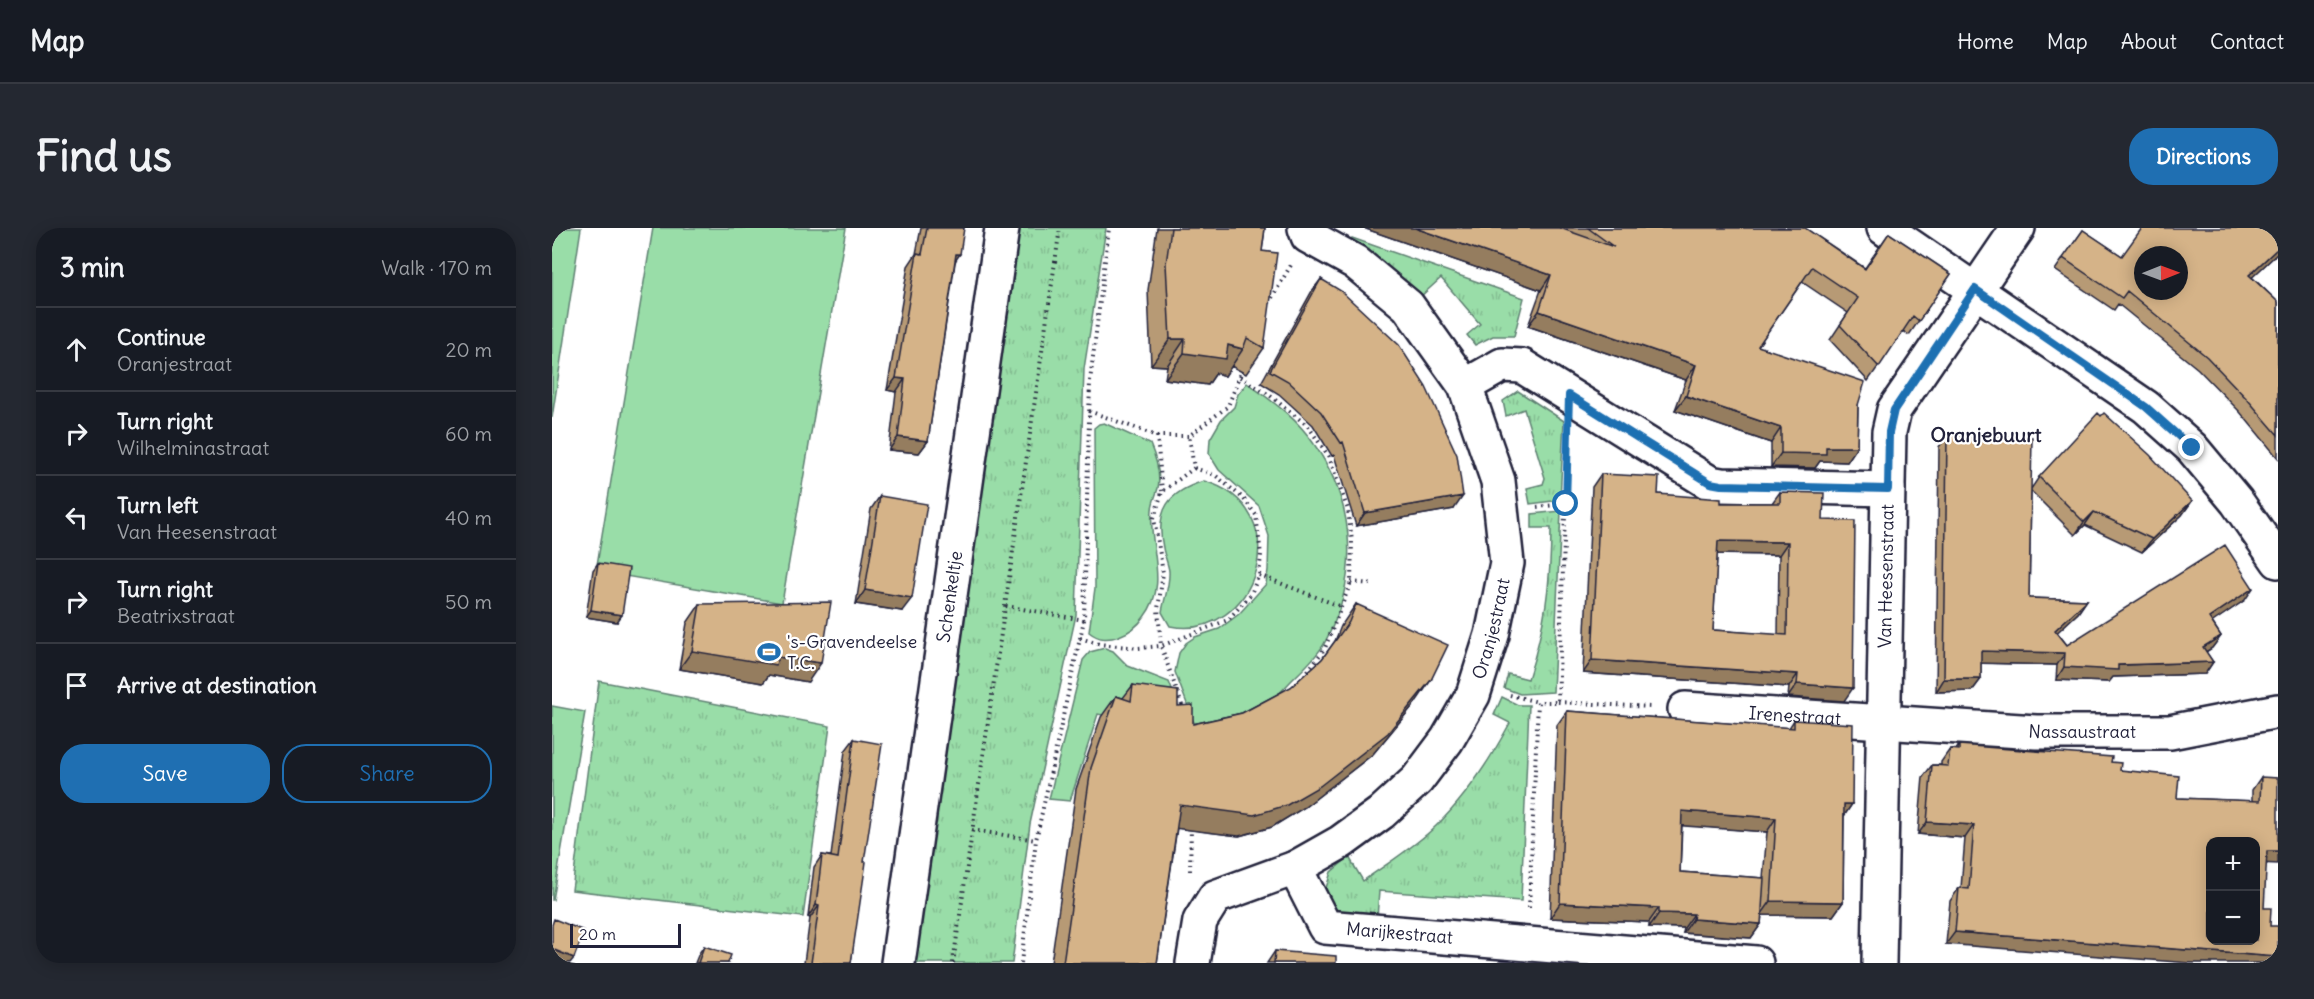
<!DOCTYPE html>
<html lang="en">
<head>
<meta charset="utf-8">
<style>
  :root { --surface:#171b24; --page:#242831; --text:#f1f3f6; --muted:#9ea1a6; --line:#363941; --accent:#1f6fb2 }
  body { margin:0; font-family:Delius,sans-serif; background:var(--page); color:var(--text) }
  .controls { position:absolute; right:18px; bottom:18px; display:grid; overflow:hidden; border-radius:12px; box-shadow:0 3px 15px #0003 }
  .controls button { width:54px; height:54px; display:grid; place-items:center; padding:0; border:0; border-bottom:2px solid var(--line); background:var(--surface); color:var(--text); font:30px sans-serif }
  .compass { position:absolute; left:1582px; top:18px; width:54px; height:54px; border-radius:50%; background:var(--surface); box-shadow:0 3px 15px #0003; rotate:89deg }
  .scale { position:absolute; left:18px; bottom:15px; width:111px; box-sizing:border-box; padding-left:6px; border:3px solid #22223b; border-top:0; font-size:16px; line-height:21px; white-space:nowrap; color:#22223b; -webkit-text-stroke:4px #fff; paint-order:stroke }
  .stop { position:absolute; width:18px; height:18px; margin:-14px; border:4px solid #1f6fb2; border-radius:50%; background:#fff }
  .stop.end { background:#1f6fb2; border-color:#fff; box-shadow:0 2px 6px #0008 }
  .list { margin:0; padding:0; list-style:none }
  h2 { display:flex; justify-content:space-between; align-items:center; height:78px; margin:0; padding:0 24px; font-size:26px }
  h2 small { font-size:20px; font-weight:400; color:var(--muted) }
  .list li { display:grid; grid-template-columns:39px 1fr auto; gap:18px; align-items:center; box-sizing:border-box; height:84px; padding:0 24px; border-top:2px solid var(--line) }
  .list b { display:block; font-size:22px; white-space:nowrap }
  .list p { margin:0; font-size:20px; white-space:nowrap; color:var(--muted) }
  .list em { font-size:20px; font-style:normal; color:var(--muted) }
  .actions { display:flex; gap:12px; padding:18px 24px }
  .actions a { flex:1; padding:14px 0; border:2px solid var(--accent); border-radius:24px; text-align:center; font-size:21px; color:var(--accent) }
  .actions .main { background:var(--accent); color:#fff }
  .icon { flex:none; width:33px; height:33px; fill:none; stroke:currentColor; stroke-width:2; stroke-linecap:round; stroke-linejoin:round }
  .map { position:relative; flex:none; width:1726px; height:735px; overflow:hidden; border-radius:24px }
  header { display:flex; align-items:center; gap:36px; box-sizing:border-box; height:84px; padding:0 30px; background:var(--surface); border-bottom:2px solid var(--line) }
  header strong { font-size:28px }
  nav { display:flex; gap:33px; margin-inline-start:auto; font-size:21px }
  .intro { display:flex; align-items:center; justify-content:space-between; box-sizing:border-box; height:144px; padding:0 36px }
  h1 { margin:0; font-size:42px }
  .button { padding:15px 27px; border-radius:24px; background:var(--accent); color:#fff; font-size:21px; font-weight:700 }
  main { display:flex; gap:36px; padding:0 36px }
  aside { flex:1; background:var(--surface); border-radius:24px; box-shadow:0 3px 15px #0003 }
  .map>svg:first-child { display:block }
  .grass { fill:url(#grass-tufts); stroke:#5e8072; stroke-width:1.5 }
  .garden { fill:#99dda8; stroke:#5e8072; stroke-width:1.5 }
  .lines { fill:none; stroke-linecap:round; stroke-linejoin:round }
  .minor-casing { stroke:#22223b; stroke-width:38 }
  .path { stroke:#22223b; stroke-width:4; stroke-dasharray:1.5 4.5; stroke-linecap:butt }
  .minor { stroke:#fff; stroke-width:33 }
  .wall { fill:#b79a75; stroke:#22223b; stroke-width:1.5; fill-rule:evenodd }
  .shaded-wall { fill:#957d5f; stroke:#22223b; stroke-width:1.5 }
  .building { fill:#d5b388; stroke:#22223b; stroke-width:1.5; fill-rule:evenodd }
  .route { stroke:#1f6fb2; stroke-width:8 }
  .labels { text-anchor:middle; stroke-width:4.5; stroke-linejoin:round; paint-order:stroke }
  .street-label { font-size:18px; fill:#22223b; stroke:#fff }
  .poi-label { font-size:18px; fill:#22223b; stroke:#fff; text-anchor:start }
  .neighbourhood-label { font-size:20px; font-weight:bold; fill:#22223b; stroke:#fff }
</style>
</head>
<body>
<header>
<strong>Map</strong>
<nav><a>Home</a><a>Map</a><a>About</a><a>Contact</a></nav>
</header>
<div class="intro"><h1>Find us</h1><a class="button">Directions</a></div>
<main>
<aside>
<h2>3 min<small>Walk · 170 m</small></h2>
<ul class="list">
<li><svg class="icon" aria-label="ahead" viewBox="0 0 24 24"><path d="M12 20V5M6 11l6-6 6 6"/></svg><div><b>Continue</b><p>Oranjestraat</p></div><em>20 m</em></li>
<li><svg class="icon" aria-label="right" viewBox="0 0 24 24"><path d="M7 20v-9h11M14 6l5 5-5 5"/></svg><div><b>Turn right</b><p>Wilhelminastraat</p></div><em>60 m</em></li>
<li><svg class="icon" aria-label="left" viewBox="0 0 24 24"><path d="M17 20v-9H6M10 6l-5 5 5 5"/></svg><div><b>Turn left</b><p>Van Heesenstraat</p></div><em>40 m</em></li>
<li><svg class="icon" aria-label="right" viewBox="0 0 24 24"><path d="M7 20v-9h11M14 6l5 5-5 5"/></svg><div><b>Turn right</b><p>Beatrixstraat</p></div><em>50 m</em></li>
<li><svg class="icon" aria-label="arrive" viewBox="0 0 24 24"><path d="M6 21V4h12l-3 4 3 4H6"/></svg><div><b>Arrive at destination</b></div></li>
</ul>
<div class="actions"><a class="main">Save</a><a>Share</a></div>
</aside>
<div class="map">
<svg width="1726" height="735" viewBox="0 0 1726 735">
  <defs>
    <pattern id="grass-tufts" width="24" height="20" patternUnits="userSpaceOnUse" patternTransform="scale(1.5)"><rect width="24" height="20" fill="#99dda8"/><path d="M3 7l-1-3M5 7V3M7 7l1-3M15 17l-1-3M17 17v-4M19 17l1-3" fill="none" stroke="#84bd92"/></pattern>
  </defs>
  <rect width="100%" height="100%" fill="#fff"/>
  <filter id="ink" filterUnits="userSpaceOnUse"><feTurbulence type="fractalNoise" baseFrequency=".0167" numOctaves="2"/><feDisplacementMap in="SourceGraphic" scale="12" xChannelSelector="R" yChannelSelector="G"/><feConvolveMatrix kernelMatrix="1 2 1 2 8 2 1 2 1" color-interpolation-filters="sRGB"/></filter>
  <g filter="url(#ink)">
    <path class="grass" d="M 460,0 L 554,0 L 532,141 L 524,387 L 478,596 L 460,735 L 357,735 Z
      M 800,10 L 972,70 L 962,108 L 941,108 L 923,117 L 915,107 L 928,96 L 889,50 L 868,69 L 833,36 L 798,16 Z
      M 966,163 L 1012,193 L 1008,272 L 978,276 L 975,260 L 991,256 L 993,250 L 972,181 L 954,188 L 951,173 Z
      M 1009,283 L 1001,464 L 968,466 L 952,460 L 956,446 L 976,451 C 993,399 999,355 999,300 L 980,300 L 980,286 Z
      M 47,453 L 278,498 L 251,689 L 20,662 Z
      M 950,469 L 966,477 L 977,477 L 969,673 L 827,663 L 825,690 L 791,686 L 778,676 L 774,660 L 779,644 L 797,629 L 811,653 C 836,635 864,618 885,597 C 915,568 938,532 958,495 L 942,487 Z"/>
    <path class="garden" d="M 0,0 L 29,0 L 0,190 Z
      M 101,0 L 294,0 L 230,375 L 44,343 Z
      M 695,155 C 720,173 745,190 762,216 C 804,276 808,350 773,414 C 766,428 751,441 740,452 C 733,459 726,468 717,474 C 700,485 666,496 646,505 L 623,444 L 627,425 L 634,415 L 643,409 L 667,401 L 687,386 L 714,356 L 716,342 L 717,308 L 707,278 L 667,242 L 657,226 L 658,211 L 669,192 L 682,179 L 686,166 Z
      M 552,195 L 598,216 C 604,230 609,245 606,260 C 604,268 600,275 600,282 C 596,319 618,356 592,389 C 586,398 578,404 567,408 C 556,412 547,412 537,404 L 543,360 L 542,200 L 547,196 Z
      M 652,253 C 748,280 705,415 618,398 L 610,384 C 612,371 618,357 617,343 C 616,335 612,327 611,320 C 603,282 616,264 652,253 Z
      M 553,420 L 561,423 L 576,438 L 617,454 L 627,480 L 561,489 L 546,486 L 518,573 L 497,571 L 531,432 L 538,424 Z
      M 0,478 L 33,484 L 1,672 L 0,672 Z"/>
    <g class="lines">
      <g class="minor-casing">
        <g id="minor">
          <path d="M 1332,0 L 1594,179 L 1640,220 L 1685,274 L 1726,333"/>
          <path d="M 913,158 L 950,137 L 970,138 L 1158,255 L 1169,257 L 1336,261"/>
          <path id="s1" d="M 1133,481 L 1484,504 L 1618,504 L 1726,483"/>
          <path id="s2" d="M 743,640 L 773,699 L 1204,735"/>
          <path id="s3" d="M 346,735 L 450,0"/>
          <path id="s4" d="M 641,735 L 648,693 L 663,669 L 743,640 L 789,614 L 829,585 L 865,552 L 895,512 L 921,467 L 940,407 L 955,335 L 946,253 L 913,158 L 856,78 L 803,34 L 756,8 L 753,0"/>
          <path id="s5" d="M 1327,735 L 1337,204 L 1342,182 L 1466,0"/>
        </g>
      </g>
      <path class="path" d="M 717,75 L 739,37
        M 688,149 L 716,166 L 756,198 L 777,229 L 796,282 L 800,313 L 799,354 L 773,420 L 752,448
        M 537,183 L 605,208 L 637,208 L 676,178 L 691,140
        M 605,208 L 610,263
        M 985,279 L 1014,276
        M 707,347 L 790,379
        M 799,354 L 820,356
        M 454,378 L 532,392
        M 528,410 L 547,416 L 586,420 L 609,418 L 676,392 L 699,366 L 707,347 L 709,327 L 704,287 L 692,271 L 663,247 L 642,240
        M 958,467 L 986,474
        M 1006,474 L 1099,479
        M 632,483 L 609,418 L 606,381 L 611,345 L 602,290 L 610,264 L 642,240 L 637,208
        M 420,602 L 484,612
        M 638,643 L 639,600
        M 977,680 L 986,474 L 1006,474 L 1016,207
        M 401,735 L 508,0
        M 469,735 L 484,612 L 532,392 L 538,153 L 557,0"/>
      <use href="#minor" class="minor"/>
    </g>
    <path class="wall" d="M 369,0 L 412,0 L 403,35 L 376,213 L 367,225 L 337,222 L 344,164 L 335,162 L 356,38 L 364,26 Z
      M 605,0 L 713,0 L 710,23 L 712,120 L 694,146 L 679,138 L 673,148 L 664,145 L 656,157 L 613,151 L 615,138 L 599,137 L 596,62 Z
      M 815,0 L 1253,0 L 1313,40 L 1337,5 L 1399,46 L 1357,107 L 1351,103 L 1316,153 L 1278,112 L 1296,85 L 1250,54 L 1206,118 L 1306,177 L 1305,219 L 1295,234 L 1268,233 L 1263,240 L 1219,239 L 1219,215 L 1123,182 L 1134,152 L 976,98 L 989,62 L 814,1 Z
      M 1726,0 L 1726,25 L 1700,49 L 1726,74 L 1726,230 L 1688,184 L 1646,141 L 1566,76 L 1562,82 L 1503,42 L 1531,2 L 1570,28 Z
      M 769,51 L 902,281 L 804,298 L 782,227 L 780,228 L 761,197 L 727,166 L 709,155 L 760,63 Z
      M 1395,207 L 1479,261 L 1487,249 L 1640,273 L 1630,287 L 1590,324 L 1533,297 L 1523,307 L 1479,263 L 1477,370 L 1535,372 L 1526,385 L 1505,404 L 1515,417 L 1693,372 L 1660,394 L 1669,408 L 1660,420 L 1654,424 L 1661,434 L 1653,446 L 1561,449 L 1557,454 L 1504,452 L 1505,437 L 1429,435 L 1429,451 L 1420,463 L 1384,464 L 1387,219 Z
      M 1049,246 L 1106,266 L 1169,275 L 1220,275 L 1228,264 L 1271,292 L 1292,473 L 1236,469 L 1237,459 L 1031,445 L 1040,259 ZM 1165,326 L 1227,327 L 1226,407 L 1161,402 Z
      M 328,268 L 350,383 L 304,376 L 319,281 Z
      M 46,335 L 65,394 L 34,389 L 41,342 Z
      M 148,376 L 256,454 L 217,447 L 211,455 L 127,441 L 135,395 Z
      M 804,376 L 864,474 L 821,526 L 753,579 L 720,599 L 687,608 L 625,600 L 605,735 L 499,735 L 524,561 L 549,489 L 564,468 L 571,470 L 581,457 L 626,478 L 641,496 L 690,485 L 739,459 L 770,431 L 783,413 L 789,398 Z
      M 1015,483 L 1237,500 L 1242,492 L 1300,576 L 1292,588 L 1291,674 L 1281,688 L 1210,687 L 1209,696 L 1199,710 L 1131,705 L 1132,700 L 1097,699 L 1097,694 L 998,690 L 1005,497 ZM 1130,597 L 1215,604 L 1211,650 L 1128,644 Z
      M 302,511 L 312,634 L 299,735 L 252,735 L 258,690 L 256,689 L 262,639 L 270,627 L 279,628 L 293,523 Z
      M 1407,517 L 1559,534 L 1568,542 L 1625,570 L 1700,573 L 1700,562 L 1709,549 L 1715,636 L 1394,716 L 1398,673 L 1407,660 L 1409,660 L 1413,610 L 1366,606 L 1371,549 L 1380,537 L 1389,537 L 1389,534 L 1398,521 L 1404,522 Z
      M 152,718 L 176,735 L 143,735 L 147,725 Z
      M 723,723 L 784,735 L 715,735 Z"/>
    <path class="shaded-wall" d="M 815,0 L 863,0 L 999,47 L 989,62 L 814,1 Z
      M 1726,20 L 1726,25 L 1689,60 L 1697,47 Z
      M 404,26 L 408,26 L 399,39 Z
      M 987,83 L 1144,137 L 1134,152 L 976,98 Z
      M 618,111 L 633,111 L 615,138 L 599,137 Z
      M 676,117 L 691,121 L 673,148 L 664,145 L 656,157 L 613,151 L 632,125 Z
      M 344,150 L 353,151 L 344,164 L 335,162 Z
      M 1134,168 L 1229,200 L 1219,215 L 1123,182 Z
      M 346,209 L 376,213 L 367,225 L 337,222 Z
      M 1274,219 L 1305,219 L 1295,234 L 1268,233 L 1263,240 L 1219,239 L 1229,225 Z
      M 911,268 L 902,281 L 804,298 L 813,285 Z
      M 1640,273 L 1630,287 L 1590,324 L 1600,311 Z
      M 1542,284 L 1533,297 L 1523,307 L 1532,294 Z
      M 1166,313 L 1236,314 L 1227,327 L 1157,326 Z
      M 1701,360 L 1693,372 L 1649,402 L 1657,390 Z
      M 313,362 L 360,370 L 350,383 L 304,376 Z
      M 1535,372 L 1526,385 L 1495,414 L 1503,402 Z
      M 39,382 L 70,387 L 65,394 L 34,389 Z
      M 1669,408 L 1660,420 L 1642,431 L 1651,419 Z
      M 140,423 L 226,429 L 269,435 L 256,454 L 217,447 L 211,455 L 127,441 Z
      M 1429,423 L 1513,425 L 1505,437 L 1420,435 Z
      M 1040,432 L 1246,446 L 1237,459 L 1031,445 Z
      M 1661,434 L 1653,446 L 1561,449 L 1557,454 L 1504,452 L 1512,439 Z
      M 1392,451 L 1429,451 L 1420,463 L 1384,464 Z
      M 879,452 L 864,474 L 821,526 L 753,579 L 720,599 L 687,608 L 613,599 L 628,577 Z
      M 1245,456 L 1301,460 L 1292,473 L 1236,469 Z
      M 1292,576 L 1300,576 L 1290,591 Z
      M 1130,583 L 1224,590 L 1215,604 L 1120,597 Z
      M 1375,594 L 1422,597 L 1413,610 L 1366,606 Z
      M 1715,623 L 1726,623 L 1726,636 L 1707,635 Z
      M 1219,673 L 1291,674 L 1281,688 L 1209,687 Z
      M 1008,675 L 1107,680 L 1097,694 L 998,690 Z
      M 264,677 L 267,678 L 258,690 L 256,689 Z
      M 1107,685 L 1142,686 L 1132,700 L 1097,699 Z
      M 1141,691 L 1209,696 L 1199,710 L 1131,705 Z
      M 1403,704 L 1726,729 L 1726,735 L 1638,735 L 1394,716 Z
      M 0,721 L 22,730 L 18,735 L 12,735 L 0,730 Z"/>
    <path class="building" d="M 375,0 L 412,0 L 408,26 L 404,26 L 376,213 L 346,209 L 353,151 L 344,150 L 365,25 L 370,26 Z
      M 619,0 L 713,0 L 710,23 L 725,25 L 712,120 L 695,110 L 691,121 L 676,117 L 674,131 L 632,125 L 633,111 L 618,111 L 614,36 Z
      M 863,0 L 1008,0 L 1062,19 L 1036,0 L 1253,0 L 1313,41 L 1337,5 L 1399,46 L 1367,93 L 1361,88 L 1327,139 L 1288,97 L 1306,70 L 1260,39 L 1206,118 L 1313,154 L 1306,177 L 1305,219 L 1274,219 L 1274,226 L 1229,225 L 1229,200 L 1134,168 L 1144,137 L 987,83 L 999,47 Z
      M 1590,0 L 1726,0 L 1726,20 L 1697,47 L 1726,74 L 1726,207 L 1696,172 L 1655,129 L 1575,63 L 1570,70 L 1511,30 L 1531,2 L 1570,28 ZM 1591,27 L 1627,27 L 1627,63 L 1591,63 Z
      M 769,51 L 789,63 L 847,117 L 874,159 L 905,227 L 911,268 L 813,285 L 791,214 L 789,215 L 769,184 L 736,153 L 718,143 Z
      M 1546,185 L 1549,188 L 1552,185 L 1598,227 L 1640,273 L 1600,311 L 1542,284 L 1532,294 L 1487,249 Z
      M 1395,207 L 1480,209 L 1477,370 L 1535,372 L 1503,402 L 1515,417 L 1673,317 L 1701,360 L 1657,390 L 1669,408 L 1651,419 L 1661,434 L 1566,437 L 1566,442 L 1512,439 L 1513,425 L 1429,423 L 1429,451 L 1392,451 Z
      M 1049,246 L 1107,249 L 1106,266 L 1169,271 L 1169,275 L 1228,275 L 1228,264 L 1272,265 L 1271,292 L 1303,293 L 1301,460 L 1245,456 L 1246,446 L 1040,432 ZM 1166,313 L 1236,314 L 1235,407 L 1161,402 Z
      M 328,268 L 375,276 L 360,370 L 313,362 Z
      M 46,335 L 77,340 L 70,387 L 39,382 Z
      M 279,374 L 269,435 L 226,429 L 224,437 L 140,423 L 148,376 Z
      M 804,376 L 896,417 L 879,452 L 836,505 L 768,558 L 735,577 L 702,587 L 628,577 L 605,735 L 511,735 L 539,540 L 564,468 L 579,473 L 581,457 L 626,463 L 626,478 L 641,477 L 641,496 L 690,485 L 739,459 L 770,431 L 797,394 Z
      M 1015,483 L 1242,500 L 1242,492 L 1301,496 L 1300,576 L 1292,576 L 1291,674 L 1219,673 L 1224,590 L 1130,583 L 1128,644 L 1212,650 L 1209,696 L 1141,691 L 1142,686 L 1107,685 L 1107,680 L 1008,675 Z
      M 302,511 L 330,516 L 312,634 L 314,634 L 299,735 L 259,735 L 267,678 L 264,677 L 270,627 L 286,630 Z
      M 1407,517 L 1560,529 L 1559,534 L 1569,535 L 1568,542 L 1627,548 L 1625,570 L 1708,573 L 1709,549 L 1726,550 L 1726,623 L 1715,623 L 1712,680 L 1719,680 L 1718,698 L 1726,698 L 1726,729 L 1403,704 L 1407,660 L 1417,661 L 1422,597 L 1375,594 L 1380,537 L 1396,538 L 1398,521 L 1407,522 ZM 1659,614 L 1704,614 L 1704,712 L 1659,712 Z
      M 2,691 L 32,703 L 22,730 L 0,721 L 0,697 Z
      M 152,718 L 179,727 L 176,735 L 146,735 Z
      M 723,723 L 784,728 L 784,735 L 722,735 Z"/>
  </g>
  <g class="lines" filter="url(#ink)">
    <path class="route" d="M 1014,276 L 1017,167 L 1158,255 L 1169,257 L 1336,261 L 1337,204 L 1342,182 L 1423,61 L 1594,179 L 1640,220"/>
  </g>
  <defs>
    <g id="stadium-bare" transform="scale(1.8)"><path d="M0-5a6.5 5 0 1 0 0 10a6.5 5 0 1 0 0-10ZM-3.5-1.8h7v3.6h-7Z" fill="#1f6fb2" stroke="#fff" stroke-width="2.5" paint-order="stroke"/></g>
  </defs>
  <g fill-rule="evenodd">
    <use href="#stadium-bare" x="217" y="424"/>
  </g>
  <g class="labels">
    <g class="street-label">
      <text dy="6" stroke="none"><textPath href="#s5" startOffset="387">Van Heesenstraat</textPath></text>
      <text dy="6" stroke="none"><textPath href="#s3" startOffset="370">Schenkeltje</textPath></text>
      <text dy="6" stroke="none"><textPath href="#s4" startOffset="478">Oranjestraat</textPath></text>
      <text dy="6" stroke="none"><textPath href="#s1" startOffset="110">Irenestraat</textPath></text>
      <text dy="6" stroke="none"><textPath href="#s1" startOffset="398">Nassaustraat</textPath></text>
      <text dy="6" stroke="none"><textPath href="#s2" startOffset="141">Marijkestraat</textPath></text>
    </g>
    <g class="poi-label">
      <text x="235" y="420">'s-Gravendeelse<tspan x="235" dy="21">T.C.</tspan></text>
    </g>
    <g class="neighbourhood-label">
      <text x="1434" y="214">Oranjebuurt</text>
    </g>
  </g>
</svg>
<div class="controls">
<button>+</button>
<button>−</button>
</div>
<svg class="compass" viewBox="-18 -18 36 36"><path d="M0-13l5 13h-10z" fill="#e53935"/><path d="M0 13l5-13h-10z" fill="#9ea1a6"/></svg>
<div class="scale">20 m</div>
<div class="stop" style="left:1014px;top:276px"></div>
<div class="stop end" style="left:1640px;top:220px"></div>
</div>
</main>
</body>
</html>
